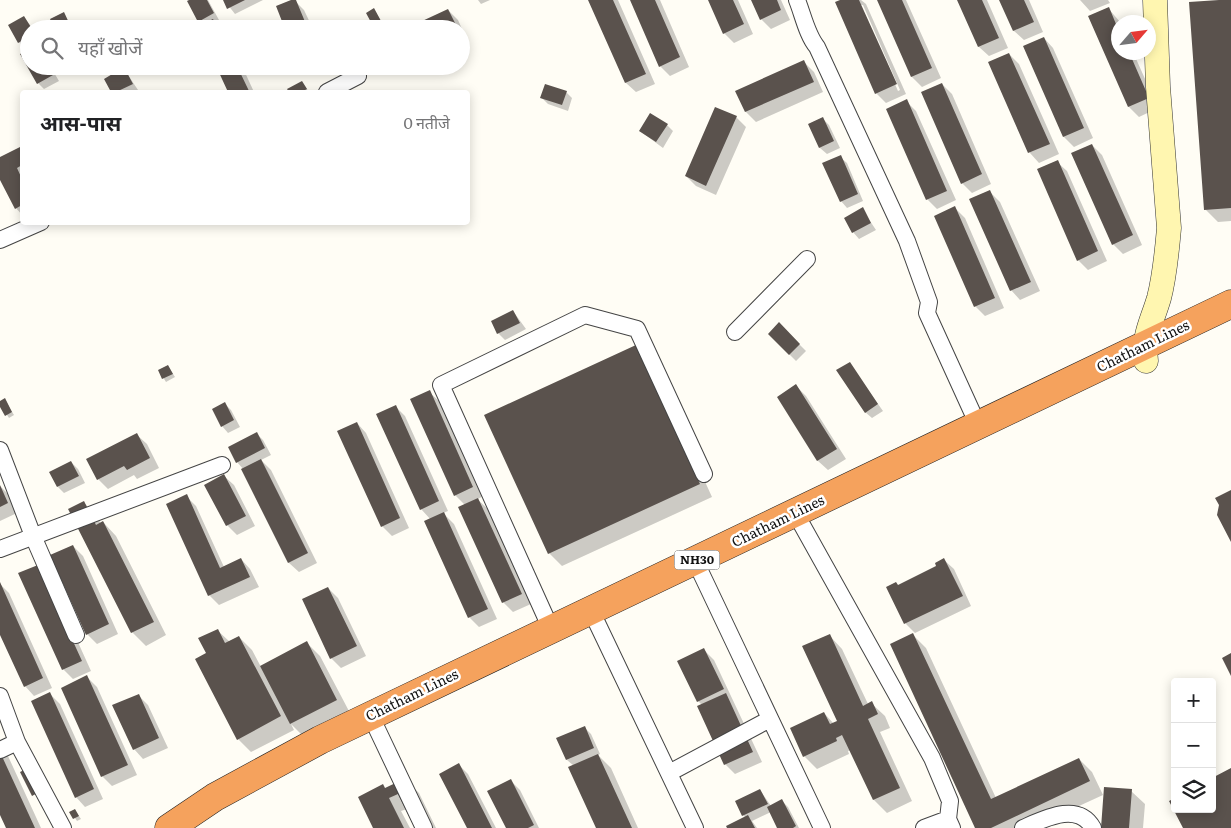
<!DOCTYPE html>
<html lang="hi">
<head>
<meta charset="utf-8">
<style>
  :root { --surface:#fff; --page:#f2f2f2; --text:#202124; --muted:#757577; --line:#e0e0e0 }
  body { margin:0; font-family:Literata,"Noto Sans Devanagari",serif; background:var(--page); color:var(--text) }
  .controls { position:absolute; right:15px; bottom:15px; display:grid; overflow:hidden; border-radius:5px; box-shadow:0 2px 12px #0003 }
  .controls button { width:45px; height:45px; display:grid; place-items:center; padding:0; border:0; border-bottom:1px solid var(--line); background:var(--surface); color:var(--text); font:25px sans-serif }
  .compass { position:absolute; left:1111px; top:15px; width:45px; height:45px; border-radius:50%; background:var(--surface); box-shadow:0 2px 12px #0003; rotate:62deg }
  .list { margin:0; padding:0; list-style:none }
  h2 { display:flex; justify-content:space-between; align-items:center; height:65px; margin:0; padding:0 20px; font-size:21px }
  h2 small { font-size:16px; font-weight:400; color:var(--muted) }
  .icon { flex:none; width:28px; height:28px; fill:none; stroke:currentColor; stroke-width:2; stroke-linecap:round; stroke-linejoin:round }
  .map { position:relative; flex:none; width:1231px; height:828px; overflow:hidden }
  .search { position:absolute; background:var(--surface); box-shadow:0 2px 12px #0003; left:20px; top:20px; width:450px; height:55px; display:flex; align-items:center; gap:12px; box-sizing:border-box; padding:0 18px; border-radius:28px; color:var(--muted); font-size:19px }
  .panel { position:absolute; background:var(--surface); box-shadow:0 2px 12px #0003; left:20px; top:90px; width:450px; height:135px; border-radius:5px }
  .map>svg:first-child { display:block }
  .shadow { fill:#0003; fill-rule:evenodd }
  .building { fill:#5a524d }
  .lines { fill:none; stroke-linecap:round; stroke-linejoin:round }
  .street-casing { stroke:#444; stroke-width:18 }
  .secondary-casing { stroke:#333; stroke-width:25 }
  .highway-casing { stroke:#222; stroke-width:29 }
  .street { stroke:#fff; stroke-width:16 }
  .secondary { stroke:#fff6b0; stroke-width:24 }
  .highway { stroke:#f5a25d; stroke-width:28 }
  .labels { text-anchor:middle; stroke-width:5; stroke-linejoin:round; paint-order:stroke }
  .shield { fill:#fff; stroke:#585858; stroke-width:1 }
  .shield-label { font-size:12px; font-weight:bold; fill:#111 }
  .street-label { font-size:14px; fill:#111; stroke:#fff }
</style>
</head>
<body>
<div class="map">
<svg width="1231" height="828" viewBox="0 0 1231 828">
  <rect width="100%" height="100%" fill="#fffdf5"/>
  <path class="shadow" d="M 192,0 L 208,0 L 219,20 L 214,23 L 218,29 L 200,29 L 203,25 L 199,21 Z
    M 224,0 L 263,0 L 235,14 Z
    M 294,0 L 304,10 L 313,29 L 287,29 Z
    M 478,0 L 490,0 L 481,4 Z
    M 589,0 L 618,0 L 655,84 L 636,92 L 626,83 Z
    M 631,0 L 660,0 L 689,67 L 670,76 L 660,66 Z
    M 710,0 L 738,0 L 753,34 L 734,43 L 724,33 Z
    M 753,0 L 781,0 L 790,20 L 771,29 L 761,19 Z
    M 844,0 L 861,0 L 866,4 L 906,94 L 886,103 L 876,93 ZM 860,5 L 863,5 L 900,90 L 898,91 Z
    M 878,0 L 906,0 L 941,78 L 922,87 L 912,77 Z
    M 959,0 L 987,0 L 1008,48 L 989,56 L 979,47 Z
    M 1000,0 L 1029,0 L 1043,32 L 1024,40 L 1014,31 Z
    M 1080,0 L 1108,0 L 1110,3 L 1090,11 Z
    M 1228,0 L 1231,0 L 1231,221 L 1218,222 L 1205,209 Z
    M 1108,8 L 1120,22 L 1118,52 L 1133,52 L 1158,108 L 1139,117 L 1129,107 L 1089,17 Z
    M 448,10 L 458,20 L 467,40 L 461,43 L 461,29 L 408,29 Z
    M 376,13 L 383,24 L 377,28 L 374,25 Z
    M 64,14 L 72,28 L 56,29 L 51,19 Z
    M 24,17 L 33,29 L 29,29 L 29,47 L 26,49 L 19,42 Z
    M 1044,38 L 1053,48 L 1093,138 L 1074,147 L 1064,137 L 1024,47 Z
    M 1009,54 L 1019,64 L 1059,154 L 1039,163 L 1030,153 L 990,63 Z
    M 804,62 L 814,72 L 823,92 L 756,122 L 746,112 L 737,92 Z
    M 29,66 L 50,66 L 59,81 L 44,89 L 38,83 Z
    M 218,66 L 242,66 L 254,92 L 230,92 Z
    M 304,66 L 329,66 L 311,74 Z
    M 387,66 L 412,66 L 395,74 Z
    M 124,69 L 138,90 L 134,92 L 112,92 L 105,79 Z
    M 302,82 L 309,92 L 290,92 L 289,89 Z
    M 942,84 L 952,94 L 991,184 L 972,193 L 962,183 Z
    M 566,92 L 572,98 L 568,111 L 548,104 L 542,98 Z
    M 906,101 L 916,111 L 956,200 L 937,209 L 927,199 Z
    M 736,117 L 746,127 L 716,195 L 696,186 L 686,176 Z
    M 822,118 L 829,125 L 840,148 L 827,154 L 820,148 L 809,124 Z
    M 667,125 L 673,131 L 663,148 L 640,131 Z
    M 1092,145 L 1102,155 L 1142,245 L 1123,254 L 1113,244 Z
    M 22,147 L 22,215 L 16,208 L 0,177 L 0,159 Z
    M 840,157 L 847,163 L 863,201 L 847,208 L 841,201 Z
    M 1057,162 L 1067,171 L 1107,261 L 1088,270 L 1078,260 Z
    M 990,192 L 1000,202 L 1040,291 L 1020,300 L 1011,290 Z
    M 955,208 L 965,218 L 1004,308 L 985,316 L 975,306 Z
    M 862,209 L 876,230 L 859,239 L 853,232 Z
    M 513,311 L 526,329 L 505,340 L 498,333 Z
    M 779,324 L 806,351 L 796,361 L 769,334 Z
    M 649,359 L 712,497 L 562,566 L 549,553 Z
    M 849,363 L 883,411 L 872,418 L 865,412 Z
    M 168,366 L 175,377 L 166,382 L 159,371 Z
    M 796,386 L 806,396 L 846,459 L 828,470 L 818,461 L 778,397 Z
    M 429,392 L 439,401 L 482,497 L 477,499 L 488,509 L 531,604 L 513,612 L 503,602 L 465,505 L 455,495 Z
    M 5,400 L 14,415 L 9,418 L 0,404 Z
    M 225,404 L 231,410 L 240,427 L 228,433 L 222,426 Z
    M 395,406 L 405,416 L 448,511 L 443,513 L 454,524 L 497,619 L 479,627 L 469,617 L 431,520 L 421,509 Z
    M 357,423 L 366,433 L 409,528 L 392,536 L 382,526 Z
    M 257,434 L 263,440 L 271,455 L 261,460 L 271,470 L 317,563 L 299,572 L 289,563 L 243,469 L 237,462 Z
    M 137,435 L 147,444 L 159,468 L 137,479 L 134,475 L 108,489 L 98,479 Z
    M 71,462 L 78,469 L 85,483 L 64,493 L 58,487 Z
    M 224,476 L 234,485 L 255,526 L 237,535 L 227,525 Z
    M 0,486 L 9,495 L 17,513 L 0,521 Z
    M 186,496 L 196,506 L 224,567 L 241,559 L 250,569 L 259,587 L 219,605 L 209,595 Z
    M 83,502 L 96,515 L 101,524 L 103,522 L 116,536 L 166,635 L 146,646 L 132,632 L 70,509 Z
    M 73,546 L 83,556 L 118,634 L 97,644 L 87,634 Z
    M 944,560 L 954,569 L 971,606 L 915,633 L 906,624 L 888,587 L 899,586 L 938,567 Z
    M 48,576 L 91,671 L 73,679 L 63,669 Z
    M 0,584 L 9,593 L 52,688 L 34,696 L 25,686 L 0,632 Z
    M 328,588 L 338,598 L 366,656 L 341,668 L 331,658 Z
    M 217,630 L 230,642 L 239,637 L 252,650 L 261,667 L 307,643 L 320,656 L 350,713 L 304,737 L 291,724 L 294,730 L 251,752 L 238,739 L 208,654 Z
    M 829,635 L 842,649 L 868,704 L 871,703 L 885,716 L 890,728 L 880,732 L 912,801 L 887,813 L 874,800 L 851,750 L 848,751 L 849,754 L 817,769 L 804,756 L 824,713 L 834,724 L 838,721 Z
    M 913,635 L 926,648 L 996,798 L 1079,759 L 1092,772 L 1103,795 L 1031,828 L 977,828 Z
    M 704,650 L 714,660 L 762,762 L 735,774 L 725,764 L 702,705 L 698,701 Z
    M 87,677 L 97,687 L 137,775 L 112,786 L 102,776 Z
    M 50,694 L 60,704 L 103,799 L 85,807 L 76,797 Z
    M 138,695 L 148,705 L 168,748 L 143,759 L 134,749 Z
    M 584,727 L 591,734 L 600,754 L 598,755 L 611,768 L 638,828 L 597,828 L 574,766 L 567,760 Z
    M 0,748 L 8,756 L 41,828 L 7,828 L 0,812 Z
    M 459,765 L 468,774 L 496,828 L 468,828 Z
    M 405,779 L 419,793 L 436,828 L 417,828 L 407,809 L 401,811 L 410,828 L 375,828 L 386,789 Z
    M 510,780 L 520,790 L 539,828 L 507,828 Z
    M 760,790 L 771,806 L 782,801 L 788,807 L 799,828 L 779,828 L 771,812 L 752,821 L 757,828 L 728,828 L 746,818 L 743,815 Z
    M 1131,791 L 1145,804 L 1143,828 L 1102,828 Z
    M 75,810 L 81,819 L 77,821 L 71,812 Z"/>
  <path class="building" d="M 189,0 L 207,0 L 214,13 L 198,22 L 187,1 Z
    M 223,0 L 245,0 L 227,9 Z
    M 291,0 L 296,0 L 308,29 L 285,29 L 276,6 Z
    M 588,0 L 613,0 L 646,74 L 625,83 Z
    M 630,0 L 655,0 L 680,57 L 659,67 Z
    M 708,0 L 733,0 L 744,24 L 723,34 Z
    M 751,0 L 777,0 L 781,10 L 760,20 Z
    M 840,0 L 859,0 L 897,84 L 875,94 L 835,2 Z
    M 877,0 L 902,0 L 932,68 L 911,77 Z
    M 957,0 L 982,0 L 999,38 L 978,47 Z
    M 999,0 L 1024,0 L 1034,22 L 1013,31 Z
    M 1219,0 L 1231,0 L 1231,208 L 1204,210 L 1189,2 Z
    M 1109,7 L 1118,29 L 1118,52 L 1129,52 L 1149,98 L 1128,107 L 1088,16 Z
    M 374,8 L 381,21 L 373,26 L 366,13 Z
    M 448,9 L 458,29 L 405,29 Z
    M 64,12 L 70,25 L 54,29 L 50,19 Z
    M 24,16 L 32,29 L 29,29 L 29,37 L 18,43 L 8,25 Z
    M 213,19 L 218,29 L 198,29 L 197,27 Z
    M 1044,37 L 1084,128 L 1063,137 L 1023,46 Z
    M 29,50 L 29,66 L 49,66 L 53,75 L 37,84 L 20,54 Z
    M 1009,53 L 1050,144 L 1028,153 L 988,62 Z
    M 804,60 L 814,82 L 745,112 L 735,91 Z
    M 216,66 L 237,66 L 249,91 L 228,92 Z
    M 124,67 L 133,84 L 116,92 L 111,92 L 104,79 Z
    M 302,81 L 307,89 L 301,92 L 289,92 L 287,89 Z
    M 942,83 L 982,174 L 961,184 L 921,92 Z
    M 545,84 L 567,91 L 562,105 L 540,98 Z
    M 907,99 L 947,191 L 926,200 L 886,109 Z
    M 715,107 L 737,116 L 706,186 L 685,176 Z
    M 650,113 L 668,124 L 656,142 L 639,131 Z
    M 823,117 L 834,141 L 819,148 L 808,124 Z
    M 1092,144 L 1133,235 L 1112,245 L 1071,153 Z
    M 22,146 L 22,165 L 17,168 L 22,179 L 22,205 L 15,209 L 0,180 L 0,157 Z
    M 841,155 L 858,194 L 840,202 L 822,163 Z
    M 1058,160 L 1098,251 L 1077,261 L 1037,169 Z
    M 990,190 L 1031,282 L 1010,291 L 969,199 Z
    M 955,206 L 995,298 L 974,307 L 934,216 Z
    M 863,207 L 871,223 L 852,233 L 844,218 Z
    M 513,310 L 520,323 L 497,334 L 491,321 Z
    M 779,322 L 800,344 L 789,355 L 768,334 Z
    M 636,345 L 700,484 L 548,554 L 484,415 Z
    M 850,362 L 878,404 L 865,413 L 836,370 Z
    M 168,365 L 173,374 L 162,379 L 158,370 Z
    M 796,384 L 837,449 L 817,461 L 777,397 Z
    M 430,390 L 473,487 L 454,496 L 410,399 Z
    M 5,398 L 12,412 L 5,416 L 0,407 L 0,401 Z
    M 225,402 L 234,420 L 221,427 L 212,409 Z
    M 396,405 L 439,501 L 420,510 L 376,414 Z
    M 357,422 L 400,518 L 381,527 L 337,431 Z
    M 257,432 L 265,448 L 236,463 L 228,447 Z
    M 137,433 L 150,458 L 127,470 L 124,466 L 97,480 L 86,459 Z
    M 261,459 L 308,553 L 288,563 L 241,469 Z
    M 71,461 L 79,476 L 57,487 L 49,472 Z
    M 224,474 L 246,516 L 226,526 L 204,485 Z
    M 0,485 L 8,503 L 0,507 Z
    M 1231,490 L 1231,542 L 1217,515 L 1219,505 L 1215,498 Z
    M 187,494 L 220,568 L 241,558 L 250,577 L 208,596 L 166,504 Z
    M 478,498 L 522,594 L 502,603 L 458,507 Z
    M 84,501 L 96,525 L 103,521 L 154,622 L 131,633 L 68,509 Z
    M 444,512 L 488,609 L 468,618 L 424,521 Z
    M 73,545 L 109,624 L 86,635 L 50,555 Z
    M 944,558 L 963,596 L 904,624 L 886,587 L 896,582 L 898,585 L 936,566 L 935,563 Z
    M 38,565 L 82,661 L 62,670 L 18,573 Z
    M 0,582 L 43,678 L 24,687 L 0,635 Z
    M 328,587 L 357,646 L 330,659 L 302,599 Z
    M 218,629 L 225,643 L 239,636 L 281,716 L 237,740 L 195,659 L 206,653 L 198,638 Z
    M 913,633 L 991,799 L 1079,758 L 1090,781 L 991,828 L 975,828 L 890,644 Z
    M 830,634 L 863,706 L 872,701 L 878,714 L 868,719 L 900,788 L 873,800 L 842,735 L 836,738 L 837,741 L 803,757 L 790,728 L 824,712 L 830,724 L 837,721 L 802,646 Z
    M 307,641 L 337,700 L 290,724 L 260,666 Z
    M 704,648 L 724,689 L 697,702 L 677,661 Z
    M 1231,653 L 1231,676 L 1222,658 Z
    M 87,675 L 128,765 L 101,777 L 61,688 Z
    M 50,692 L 94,789 L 75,798 L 31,701 Z
    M 726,693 L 753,752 L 724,765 L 697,706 Z
    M 139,694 L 159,738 L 133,750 L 112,705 Z
    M 585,726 L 594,748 L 566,760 L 556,738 Z
    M 0,752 L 35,828 L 6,828 L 0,815 Z
    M 598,754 L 632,828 L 596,828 L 568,767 Z
    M 459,763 L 492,828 L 467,828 L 439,774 Z
    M 30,767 L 41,791 L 32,796 L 20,772 Z
    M 1231,768 L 1231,828 L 1183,828 L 1169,801 L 1175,798 L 1175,809 L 1212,809 L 1212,778 Z
    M 406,778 L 415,828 L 398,794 L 389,798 L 404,828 L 373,828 L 358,797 L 383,784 L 385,788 Z
    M 511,779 L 534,825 L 528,828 L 506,828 L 487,791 Z
    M 1104,787 L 1132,789 L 1129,828 L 1101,828 Z
    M 760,789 L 768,804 L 742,816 L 735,801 Z
    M 782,799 L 796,826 L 793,828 L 777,828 L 767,807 Z
    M 75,809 L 79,816 L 73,819 L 69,812 Z
    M 748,815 L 755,828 L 727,828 L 726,826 Z"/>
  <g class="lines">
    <g class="street-casing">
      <path id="street" d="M 797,0 C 803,15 807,35 817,47 L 907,241 L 929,302 L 927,313 L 978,425
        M 327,92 L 358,76
        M 0,240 L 41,222
        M 735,332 L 807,259
        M 0,450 L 33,536 L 76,635
        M 802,525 L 932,758 L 950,801 L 948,819 L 952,828
        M 0,549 L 222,465
        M 701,573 L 822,828
        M 597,623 L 695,828
        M 551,629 L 441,385 L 585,315 L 637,329 L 704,474
        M 0,696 L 17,742 L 63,828
        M 377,729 L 424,828
        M 0,750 L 17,742
        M 669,773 L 770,719
        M 924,828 L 948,819
        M 1023,828 C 1044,819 1078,801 1093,828"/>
    </g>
    <g class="secondary-casing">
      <path id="secondary" d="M 1146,361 C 1143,335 1152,322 1159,298 C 1165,275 1167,251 1169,228 L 1158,87 L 1155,0"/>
    </g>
    <g class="highway-casing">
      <path id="highway" d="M 169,828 L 215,797 L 320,740 L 1231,304"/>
    </g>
    <use href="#street" class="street"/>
    <use href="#secondary" class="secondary"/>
    <use href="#highway" class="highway"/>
  </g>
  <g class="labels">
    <rect class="shield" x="674.5" y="550.5" width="45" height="19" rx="4"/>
    <g class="shield-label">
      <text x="697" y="564">NH30</text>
    </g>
    <g class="street-label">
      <text transform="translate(1143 346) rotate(-26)" y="5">Chatham Lines</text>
      <text transform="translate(778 521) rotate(-26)" y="5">Chatham Lines</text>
      <text transform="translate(412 695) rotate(-26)" y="5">Chatham Lines</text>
    </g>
  </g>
</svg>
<div class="controls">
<button>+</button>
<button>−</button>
<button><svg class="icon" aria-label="layers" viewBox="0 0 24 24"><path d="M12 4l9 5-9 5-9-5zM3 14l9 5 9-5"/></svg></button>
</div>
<svg class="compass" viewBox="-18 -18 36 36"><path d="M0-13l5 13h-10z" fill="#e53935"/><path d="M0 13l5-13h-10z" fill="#757577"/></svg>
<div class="search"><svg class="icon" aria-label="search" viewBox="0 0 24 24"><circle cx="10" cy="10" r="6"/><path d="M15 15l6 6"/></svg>यहाँ खोजें</div>
<section class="panel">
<h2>आस-पास<small>0 नतीजे</small></h2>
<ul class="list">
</ul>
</section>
</div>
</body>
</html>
